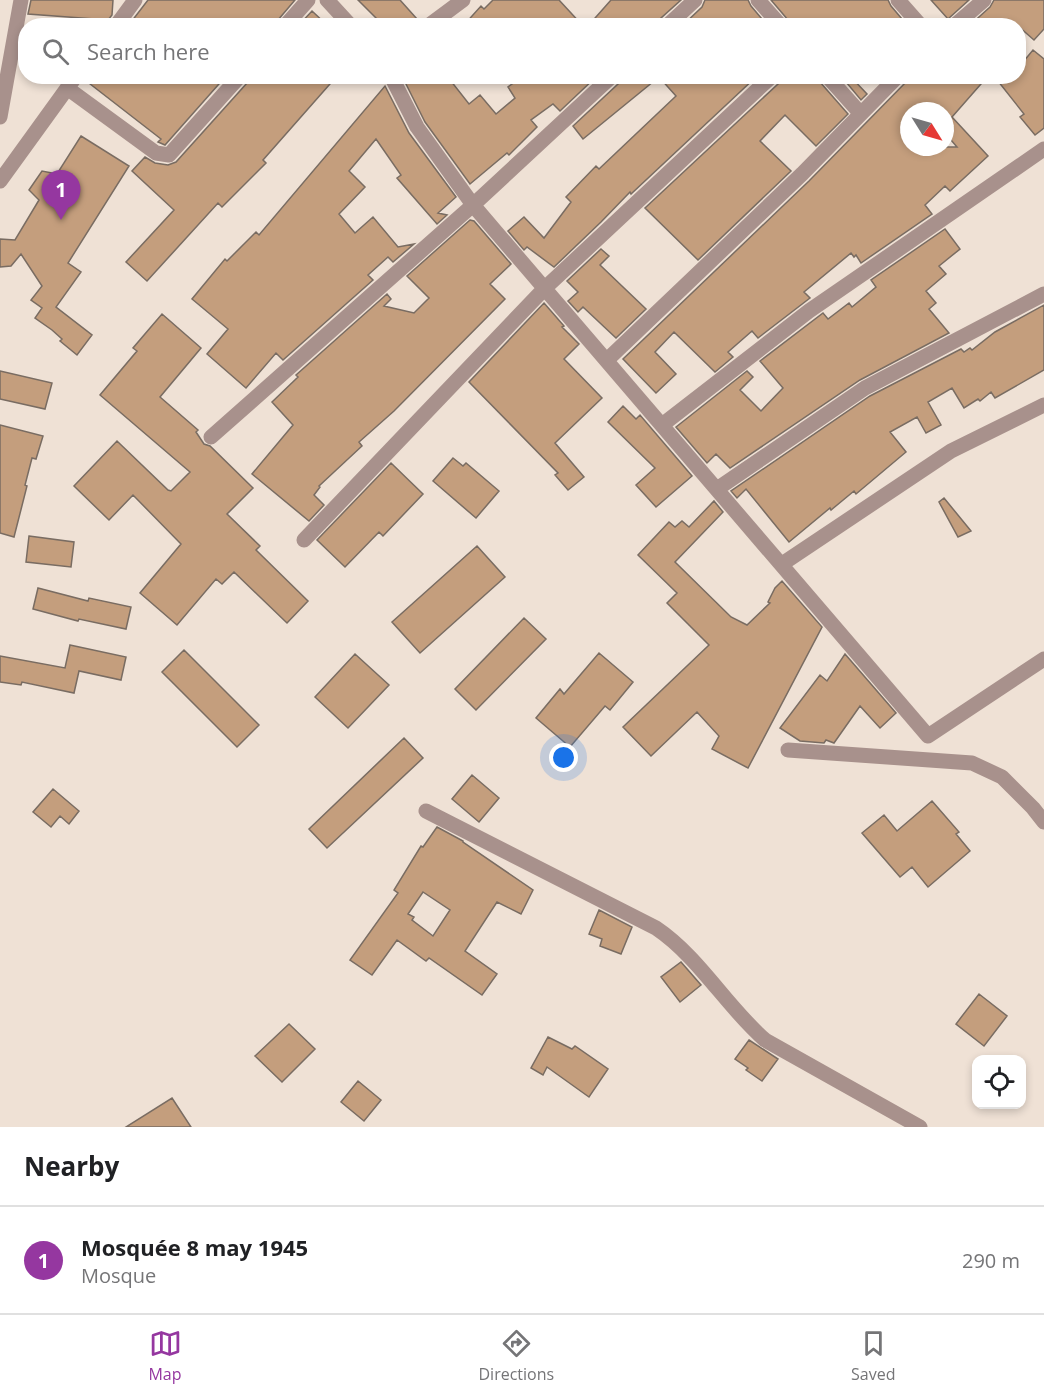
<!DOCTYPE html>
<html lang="en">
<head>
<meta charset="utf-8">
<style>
  :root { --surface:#fff; --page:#f2f2f2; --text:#202124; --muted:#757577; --line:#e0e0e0; --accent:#9537a0 }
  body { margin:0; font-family:"Open Sans",sans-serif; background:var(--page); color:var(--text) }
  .controls { position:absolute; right:18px; bottom:18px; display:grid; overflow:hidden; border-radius:12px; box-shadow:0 3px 9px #0003 }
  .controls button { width:54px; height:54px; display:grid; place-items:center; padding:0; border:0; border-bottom:2px solid var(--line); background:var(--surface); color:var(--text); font:30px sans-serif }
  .compass { position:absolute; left:900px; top:102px; width:54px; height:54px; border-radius:50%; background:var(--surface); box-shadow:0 3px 9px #0003; rotate:127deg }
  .you { position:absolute; left:564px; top:758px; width:21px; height:21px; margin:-15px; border:4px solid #fff; border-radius:50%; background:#1a73e8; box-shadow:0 0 0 9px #1a73e833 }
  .badge { display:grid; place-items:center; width:39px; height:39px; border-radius:50%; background:var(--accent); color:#fff; font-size:20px; font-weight:700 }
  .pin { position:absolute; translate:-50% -50px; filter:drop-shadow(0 2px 3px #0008) }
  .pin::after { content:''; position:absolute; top:32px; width:21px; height:18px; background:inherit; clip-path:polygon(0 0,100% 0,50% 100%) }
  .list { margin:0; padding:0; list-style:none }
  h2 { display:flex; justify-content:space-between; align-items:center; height:78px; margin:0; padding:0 24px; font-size:26px }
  h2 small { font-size:20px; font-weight:400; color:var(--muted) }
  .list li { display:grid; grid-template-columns:39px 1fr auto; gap:18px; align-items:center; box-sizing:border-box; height:108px; padding:0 24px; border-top:2px solid var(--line) }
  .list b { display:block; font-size:22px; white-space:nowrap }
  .list p { margin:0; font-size:20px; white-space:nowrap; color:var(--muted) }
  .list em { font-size:20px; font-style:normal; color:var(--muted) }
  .icon { flex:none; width:33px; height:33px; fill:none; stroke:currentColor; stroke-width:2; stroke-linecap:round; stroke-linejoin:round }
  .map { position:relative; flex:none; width:1044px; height:1127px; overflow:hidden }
  .search { position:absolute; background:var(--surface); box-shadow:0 3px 9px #0003; left:18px; right:18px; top:18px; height:66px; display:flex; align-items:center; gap:15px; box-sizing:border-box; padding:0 21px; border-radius:24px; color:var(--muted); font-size:22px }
  .sheet { height:186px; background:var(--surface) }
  nav { display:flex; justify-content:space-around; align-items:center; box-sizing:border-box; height:84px; border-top:2px solid var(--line); background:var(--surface); font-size:16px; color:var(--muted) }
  nav a { display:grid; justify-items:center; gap:3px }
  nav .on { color:var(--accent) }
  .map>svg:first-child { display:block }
  .building { fill:#c49e7d; stroke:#796c62; stroke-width:1.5; fill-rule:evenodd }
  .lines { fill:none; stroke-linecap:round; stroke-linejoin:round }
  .minor { stroke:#a8918c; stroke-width:15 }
</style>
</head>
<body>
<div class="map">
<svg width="1044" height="1127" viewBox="0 0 1044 1127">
  <rect width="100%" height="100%" fill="#efe1d5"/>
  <path class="building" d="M 31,0 L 113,0 L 112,15 L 108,20 L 28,14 Z
    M 148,0 L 295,0 L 278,20 L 275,26 L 128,26 Z
    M 358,0 L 400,0 L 417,19 L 410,26 L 384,26 Z
    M 493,0 L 559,0 L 583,26 L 463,26 L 481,6 L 484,9 Z
    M 611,0 L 681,0 L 660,19 L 658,26 L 588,26 Z
    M 705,0 L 748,0 L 751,6 L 768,26 L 682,26 L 702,7 Z
    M 771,0 L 888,0 L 891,6 L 908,26 L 791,26 L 788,20 Z
    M 931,0 L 969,0 L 948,19 Z
    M 994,0 L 1044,0 L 1044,29 L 1034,40 L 1018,26 L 969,26 L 990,7 Z
    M 312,11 L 328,26 L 298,26 Z
    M 1033,50 L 1044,59 L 1044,128 L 1035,135 L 1020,117 L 1024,114 L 994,76 L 1018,76 L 1018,68 Z
    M 86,76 L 226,76 L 165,145 L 158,142 L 161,139 L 85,80 Z
    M 250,76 L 337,76 L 263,160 L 266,163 L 222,207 L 218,203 L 147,281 L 126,262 L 174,210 L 132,171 L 145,157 L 155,163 L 168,165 L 176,162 L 247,83 Z
    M 402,76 L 447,76 L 469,104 L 480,95 L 496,114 L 515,98 L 508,87 L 523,76 L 597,76 L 560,111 L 553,104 L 531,120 L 537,127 L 509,155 L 507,153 L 470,184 L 425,122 Z
    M 621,76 L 757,76 L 631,194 L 630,192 L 601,222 L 554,267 L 527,247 L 524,250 L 508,231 L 524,217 L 544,238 L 571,202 L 566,197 L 596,166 L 599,169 L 676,96 L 659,77 L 583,139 L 573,126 L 619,83 Z
    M 781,76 L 817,76 L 820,82 L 848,114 L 816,146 L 785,115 L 760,141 L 791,171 L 698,260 L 645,208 L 779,83 Z
    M 841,76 L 850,76 L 867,94 L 861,100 Z
    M 908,76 L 988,76 L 952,117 L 988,156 L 950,191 L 945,186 L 925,205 L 932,214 L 861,263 L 856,255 L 854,257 L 851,253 L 804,292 L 810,298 L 758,338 L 752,331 L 728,352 L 733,357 L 715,372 L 674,332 L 655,352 L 676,374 L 656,393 L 623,359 L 809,181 L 905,83 ZM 909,111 L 945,111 L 945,133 L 957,147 L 909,147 Z
    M 385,86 L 409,133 L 456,197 L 438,213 L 447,215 L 437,224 L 397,178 L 401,175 L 376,139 L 349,171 L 365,187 L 339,214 L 355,233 L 373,217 L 398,247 L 414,244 L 393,262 L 388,257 L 368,275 L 373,280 L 283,360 L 276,353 L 246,388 L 207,354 L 228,329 L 192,299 L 225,259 L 227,261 L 256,232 L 259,235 Z
    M 81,136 L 129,166 L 68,263 L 81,272 L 56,307 L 92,335 L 77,355 L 60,341 L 62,339 L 52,330 L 35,318 L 42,308 L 31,300 L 42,286 L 21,254 L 11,266 L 0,267 L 0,239 L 15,240 L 39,200 L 29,190 L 42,171 L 57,174 Z
    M 470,220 L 474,221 L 511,264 L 490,284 L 505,299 L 394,411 L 359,442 L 362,446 L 319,486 L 320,487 L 314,495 L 324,505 L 309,521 L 252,474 L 293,425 L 272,402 L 298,377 L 296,375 L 387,294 L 391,299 L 384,306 L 414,313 L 429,298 L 407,276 Z
    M 945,229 L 960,249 L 939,266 L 946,274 L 926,291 L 936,303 L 929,309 L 949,333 L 860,380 L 730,468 L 716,454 L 707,463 L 676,427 L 747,371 L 753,377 L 740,390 L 761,411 L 783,388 L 760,361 L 823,313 L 828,319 L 849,303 L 852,307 L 876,287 L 871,280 Z
    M 601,249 L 609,256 L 600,265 L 646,309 L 616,338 L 583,307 L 578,312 L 568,301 L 578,292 L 567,281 Z
    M 544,303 L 564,326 L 562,327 L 579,344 L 564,359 L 602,398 L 555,443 L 584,477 L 568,490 L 555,475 L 558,473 L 469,382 Z
    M 1044,305 L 1044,370 L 995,398 L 991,392 L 980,401 L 978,399 L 964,408 L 952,388 L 928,402 L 941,425 L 926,433 L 917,417 L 890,432 L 906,452 L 856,494 L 854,491 L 831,510 L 830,508 L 789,542 L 746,489 L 737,498 L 731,491 L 870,396 L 961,349 L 964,352 L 970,348 L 972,350 L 995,332 Z
    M 162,314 L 201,348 L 160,397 L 198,430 L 196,432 L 204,444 L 210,446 L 253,488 L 227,514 L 260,546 L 256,550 L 308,601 L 287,623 L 234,572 L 222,584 L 216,579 L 177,625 L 140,593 L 181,544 L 133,495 L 109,520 L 74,486 L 117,441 L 168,490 L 171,491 L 190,472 L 100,395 L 137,351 L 133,348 Z
    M 0,371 L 52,383 L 45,409 L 0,399 Z
    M 623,406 L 636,419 L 640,415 L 692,476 L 656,507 L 636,485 L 655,468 L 608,422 Z
    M 0,425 L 43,436 L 36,459 L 32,458 L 25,485 L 27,486 L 14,537 L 0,533 Z
    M 453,458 L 463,466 L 466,463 L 499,491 L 476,518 L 433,481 Z
    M 391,463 L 423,494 L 383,536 L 379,532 L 345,567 L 317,540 Z
    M 944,498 L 971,531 L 958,537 L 939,502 Z
    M 714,501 L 723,512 L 675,562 L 731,617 L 747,625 L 770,603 L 768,602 L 775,588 L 782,581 L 822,627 L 748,768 L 712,749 L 719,736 L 697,712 L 651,756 L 623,727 L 709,645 L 667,603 L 677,593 L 638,555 L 669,522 L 675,527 L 682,521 L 689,527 Z
    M 29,536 L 74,542 L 71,567 L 26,562 Z
    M 477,546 L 505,577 L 420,653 L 392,622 Z
    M 38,588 L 88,601 L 89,598 L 131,607 L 126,629 L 79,619 L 78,621 L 33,609 Z
    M 524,618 L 546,639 L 476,710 L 455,689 Z
    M 70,645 L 126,657 L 121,680 L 79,671 L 74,693 L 22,682 L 21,685 L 0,682 L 0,656 L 65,668 Z
    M 184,650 L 259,725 L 237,747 L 162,672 Z
    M 599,653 L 633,682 L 610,710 L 605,706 L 570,747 L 536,718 L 560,689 L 564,694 Z
    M 355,654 L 389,685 L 348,728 L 315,697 Z
    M 845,654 L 896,713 L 880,728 L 860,706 L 834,743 L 826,740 L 824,743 L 800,741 L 780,728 L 820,675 L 827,681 Z
    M 404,738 L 423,758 L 327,848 L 309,829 Z
    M 472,775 L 499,798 L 479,822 L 452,799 Z
    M 53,789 L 79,811 L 69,824 L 60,816 L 51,827 L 33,812 Z
    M 932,801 L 959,832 L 956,834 L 970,851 L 928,887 L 912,867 L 900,877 L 862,833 L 884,815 L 897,831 Z
    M 437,827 L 463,841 L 463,842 L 533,890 L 521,914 L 497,902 L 465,951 L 497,974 L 482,995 L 429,958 L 426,961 L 397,940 L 372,975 L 350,960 L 398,893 L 394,890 L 421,846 L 423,847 ZM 423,892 L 450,910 L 433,936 L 412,920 L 414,917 L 408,914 Z
    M 599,910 L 632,927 L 621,954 L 600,946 L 602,939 L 589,934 Z
    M 681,962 L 701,985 L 680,1002 L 661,977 Z
    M 979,994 L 1007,1016 L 984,1046 L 956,1024 Z
    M 289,1024 L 315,1049 L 282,1082 L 255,1056 Z
    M 548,1037 L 572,1049 L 575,1046 L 608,1069 L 589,1097 L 547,1067 L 543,1075 L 531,1068 Z
    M 749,1040 L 778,1059 L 762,1081 L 746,1070 L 748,1068 L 735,1059 Z
    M 358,1081 L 381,1100 L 364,1121 L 341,1102 Z
    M 172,1098 L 191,1127 L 126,1127 Z"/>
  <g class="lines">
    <path class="minor" d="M 327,0 L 351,26
      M 758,0 L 781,26
      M 898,0 L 921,26
      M 116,26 L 135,0
      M 285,26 L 308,0
      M 428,26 L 463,0
      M 667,26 L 695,0
      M 954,26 L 984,0
      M 391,76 L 417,127 L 473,205 L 928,736 L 1044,659
      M 827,76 L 861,114
      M 67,88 L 156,153 L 169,155 L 240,76
      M 0,117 L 21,0
      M 0,181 L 76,76
      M 607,360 L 802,174 L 898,76
      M 662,425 L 809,311 L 1044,149
      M 211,437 L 473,205 L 612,76
      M 717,489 L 865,388 L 1044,294
      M 304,540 L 545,288 L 772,76
      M 782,564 L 951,451 L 1044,405
      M 788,750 L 972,763 L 1002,777 L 1033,808 L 1044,822
      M 426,811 L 656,928 C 699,957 726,1006 765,1040 L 920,1127"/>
  </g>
</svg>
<div class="controls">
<button><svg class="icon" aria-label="locate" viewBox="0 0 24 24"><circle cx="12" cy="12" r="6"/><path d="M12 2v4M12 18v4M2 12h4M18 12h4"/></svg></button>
</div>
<svg class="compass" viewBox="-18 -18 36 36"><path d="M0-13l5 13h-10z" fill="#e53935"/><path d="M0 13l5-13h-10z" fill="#757577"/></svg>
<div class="you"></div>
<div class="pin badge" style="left:61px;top:220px">1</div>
<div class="search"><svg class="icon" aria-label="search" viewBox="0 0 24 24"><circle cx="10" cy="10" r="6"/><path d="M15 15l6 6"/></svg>Search here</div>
</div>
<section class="sheet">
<h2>Nearby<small></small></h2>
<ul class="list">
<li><span class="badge">1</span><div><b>Mosquée 8 may 1945</b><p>Mosque</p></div><em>290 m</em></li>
</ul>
</section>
<nav>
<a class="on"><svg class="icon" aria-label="map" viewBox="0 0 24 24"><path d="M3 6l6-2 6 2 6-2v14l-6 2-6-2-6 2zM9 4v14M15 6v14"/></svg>Map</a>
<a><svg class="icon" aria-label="directions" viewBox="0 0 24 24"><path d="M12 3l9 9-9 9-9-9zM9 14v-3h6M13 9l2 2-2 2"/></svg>Directions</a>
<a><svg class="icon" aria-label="saved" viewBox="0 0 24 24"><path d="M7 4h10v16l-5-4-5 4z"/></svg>Saved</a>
</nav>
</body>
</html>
